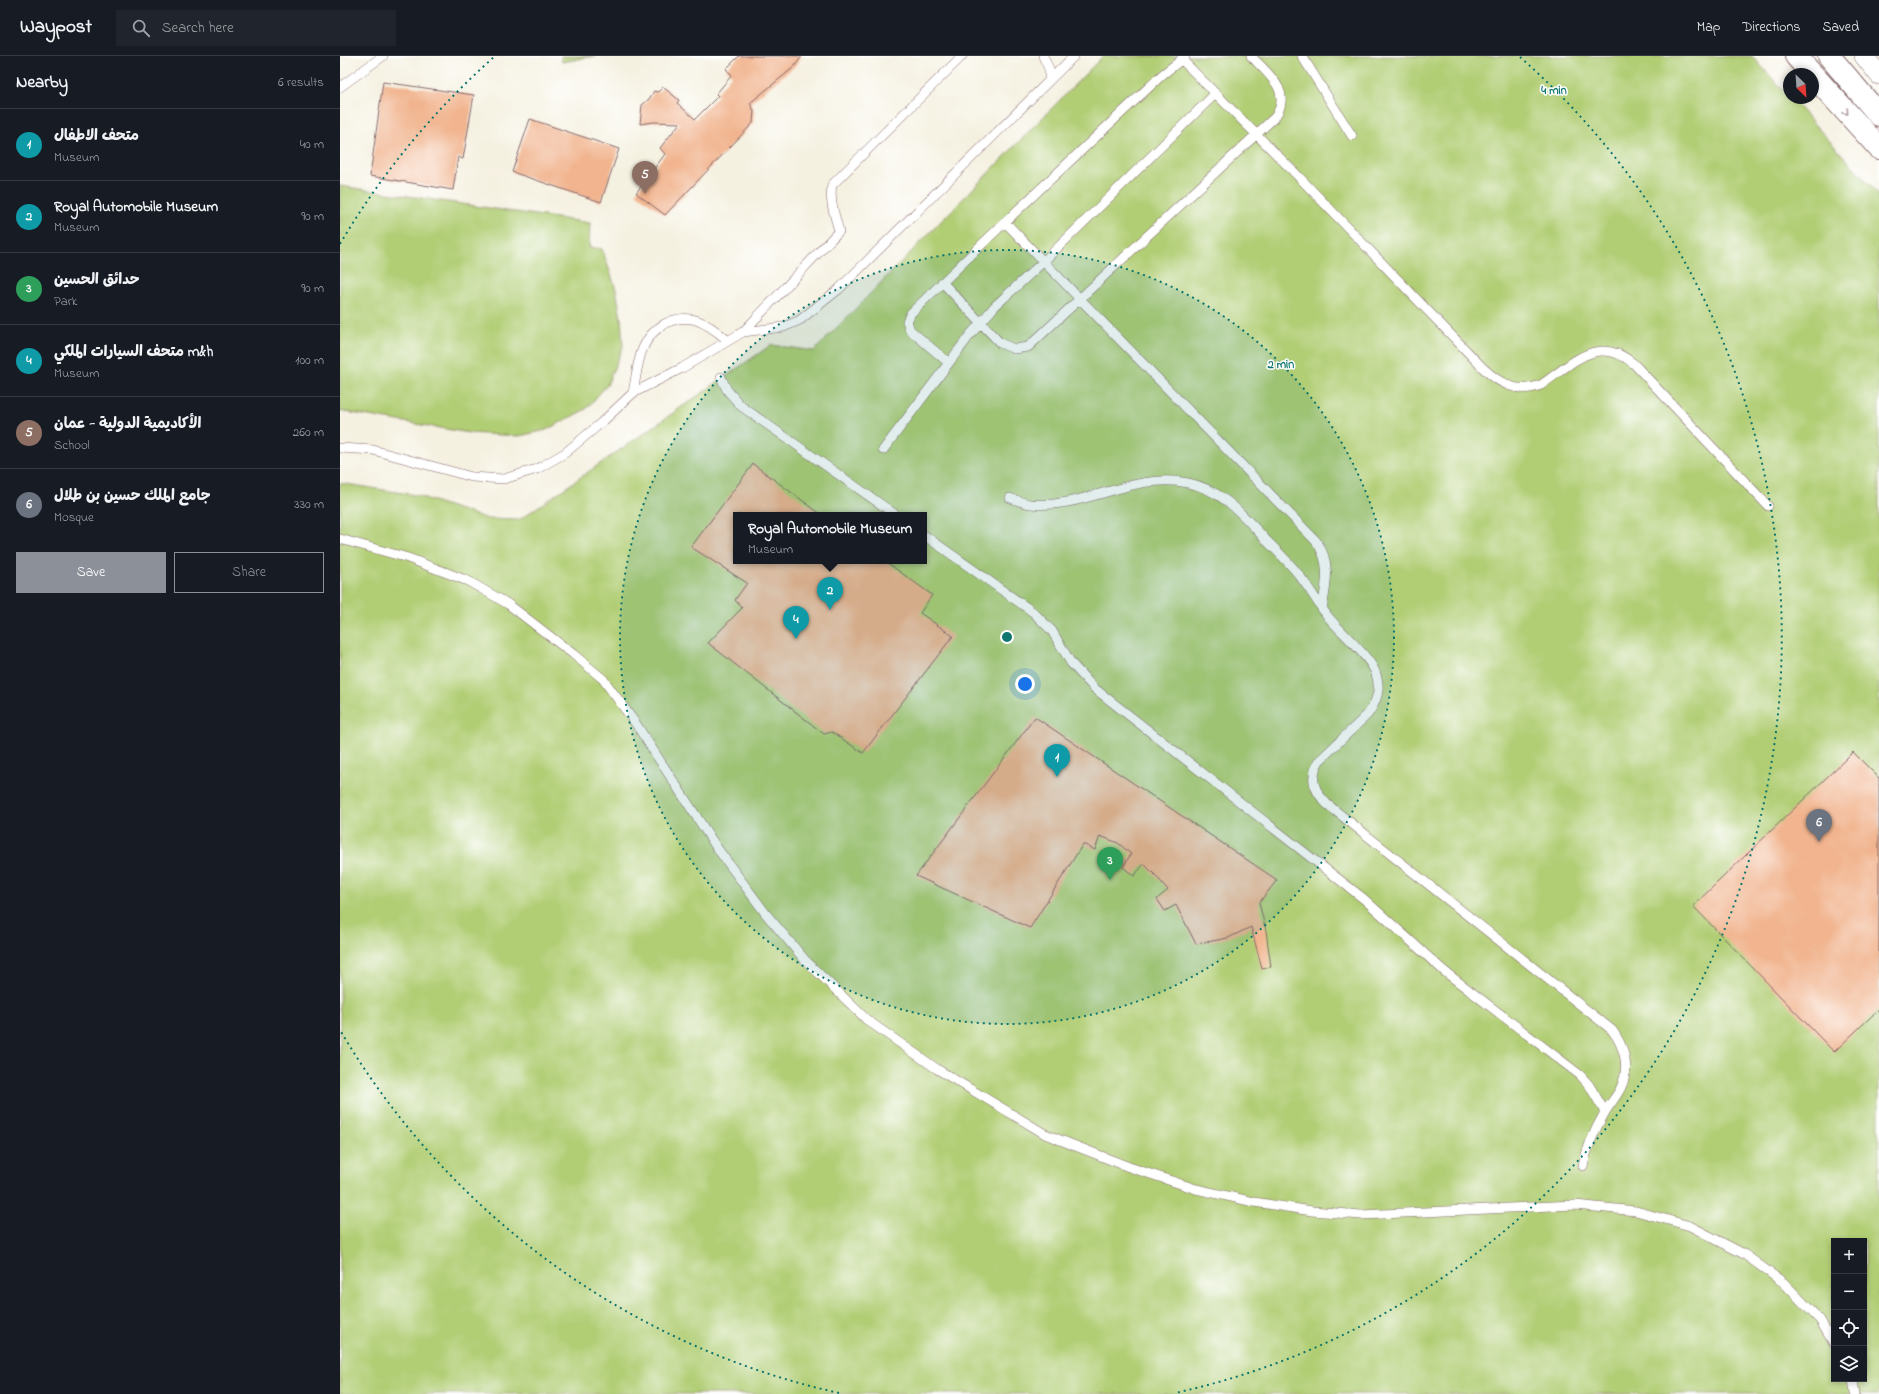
<!DOCTYPE html>
<html lang="en">
<head>
<meta charset="utf-8">
<style>
  :root { --surface:#171b24; --page:#20242c; --text:#f1f3f6; --muted:#9ea1a6; --line:#363941; --accent:#8c9099 }
  body { margin:0; font-family:"Indie Flower","Playpen Sans Arabic",sans-serif; background:var(--page); color:var(--text) }
  .controls { position:absolute; right:12px; bottom:12px; display:grid; overflow:hidden; border-radius:0px; box-shadow:0 2px 6px #0003 }
  .controls button { width:36px; height:36px; display:grid; place-items:center; padding:0; border:0; border-bottom:1px solid var(--line); background:var(--surface); color:var(--text); font:20px sans-serif }
  .compass { position:absolute; left:1443px; top:12px; width:36px; height:36px; border-radius:50%; background:var(--surface); box-shadow:0 2px 6px #0003; rotate:155deg }
  .you { position:absolute; left:685px; top:628px; width:14px; height:14px; margin:-10px; border:3px solid #fff; border-radius:50%; background:#1a73e8; box-shadow:0 0 0 6px #1a73e833 }
  .badge { display:grid; place-items:center; width:26px; height:26px; border-radius:50%; background:var(--accent); color:#fff; font-size:13px; font-weight:700 }
  .pin { position:absolute; translate:-50% -33px; filter:drop-shadow(0 1px 2px #0008) }
  .pin::after { content:''; position:absolute; top:21px; width:14px; height:12px; background:inherit; clip-path:polygon(0 0,100% 0,50% 100%) }
  .popup { position:absolute; left:393px; top:456px; width:194px; height:52px; box-sizing:border-box; display:grid; place-content:center; border-radius:0px; background:var(--surface); filter:drop-shadow(0 1px 3px #0005); font-size:13px; white-space:nowrap; color:var(--muted) }
  .popup b { font-size:15px; color:var(--text) }
  .popup::after { content:''; position:absolute; left:50%; top:100%; margin-left:-8px; border:8px solid transparent; border-top-color:var(--surface) }
  .list { margin:0; padding:0; list-style:none }
  h2 { display:flex; justify-content:space-between; align-items:center; height:52px; margin:0; padding:0 16px; font-size:17px }
  h2 small { font-size:13px; font-weight:400; color:var(--muted) }
  .list li { display:grid; grid-template-columns:26px 1fr auto; gap:12px; align-items:center; box-sizing:border-box; height:72px; padding:0 16px; border-top:1px solid var(--line) }
  .list b { display:block; font-size:15px; white-space:nowrap }
  .list p { margin:0; font-size:13px; white-space:nowrap; color:var(--muted) }
  .list em { font-size:13px; font-style:normal; color:var(--muted) }
  .actions { display:flex; gap:8px; padding:12px 16px }
  .actions a { flex:1; padding:9px 0; border:1px solid var(--accent); border-radius:0px; text-align:center; font-size:14px; color:var(--accent) }
  .actions .main { background:var(--accent); color:#fff }
  .icon { flex:none; width:22px; height:22px; fill:none; stroke:currentColor; stroke-width:2; stroke-linecap:round; stroke-linejoin:round }
  .map { position:relative; flex:none; width:1539px; height:1338px; overflow:hidden }
  header { display:flex; align-items:center; gap:24px; box-sizing:border-box; height:56px; padding:0 20px; background:var(--surface); border-bottom:1px solid var(--line) }
  header strong { font-size:19px }
  nav { display:flex; gap:22px; margin-inline-start:auto; font-size:14px }
  .search { width:280px; height:36px; background:var(--page); display:flex; align-items:center; gap:10px; box-sizing:border-box; padding:0 14px; border-radius:0px; color:var(--muted); font-size:15px }
  main { display:flex }
  aside { flex:1; background:var(--surface) }
  .map>svg:first-child { display:block }
  .green { fill:#b1ce74; stroke:#7e7650; fill-rule:evenodd }
  .building { fill:#f1b48e }
  .lines { fill:none; stroke-linecap:round; stroke-linejoin:round }
  .service-casing { stroke:#86686b; stroke-width:10 }
  .minor-casing { stroke:#86686b; stroke-width:20 }
  .secondary-casing { stroke:#86686b; stroke-width:24 }
  .service { stroke:#fff; stroke-width:9 }
  .minor { stroke:#fff; stroke-width:19 }
  .secondary { stroke:#fff; stroke-width:22 }
  .oneway { stroke:#ae9aa0 }
  .ring { fill:none; stroke:#0f766e; stroke-width:2; stroke-dasharray:2 4 }
  .centre { fill:#0f766e; stroke:#fff; stroke-width:2 }
  .ring-label { font-size:12px; text-anchor:middle; font-weight:bold; fill:#0f766e; stroke:#fff; stroke-width:3; stroke-linejoin:round; paint-order:stroke }
</style>
</head>
<body>
<header>
<strong>Waypost</strong>
<div class="search"><svg class="icon" aria-label="search" viewBox="0 0 24 24"><circle cx="10" cy="10" r="6"/><path d="M15 15l6 6"/></svg>Search here</div>
<nav><a>Map</a><a>Directions</a><a>Saved</a></nav>
</header>
<main>
<aside>
<h2>Nearby<small>6 results</small></h2>
<ul class="list">
<li><span class="badge" style="background:#0f9aa8">1</span><div><b>متحف الاطفال</b><p>Museum</p></div><em>40 m</em></li>
<li><span class="badge" style="background:#0f9aa8">2</span><div><b>Royal Automobile Museum</b><p>Museum</p></div><em>90 m</em></li>
<li><span class="badge" style="background:#2e9e5b">3</span><div><b>حدائق الحسين</b><p>Park</p></div><em>90 m</em></li>
<li><span class="badge" style="background:#0f9aa8">4</span><div><b>متحف السيارات الملكي m&amp;h</b><p>Museum</p></div><em>100 m</em></li>
<li><span class="badge" style="background:#8d6e63">5</span><div><b>الأكاديمية الدولية - عمان</b><p>School</p></div><em>260 m</em></li>
<li><span class="badge" style="background:#6b7280">6</span><div><b>جامع الملك حسين بن طلال</b><p>Mosque</p></div><em>330 m</em></li>
</ul>
<div class="actions"><a class="main">Save</a><a>Share</a></div>
</aside>
<div class="map">
<svg width="1539" height="1338" viewBox="0 0 1539 1338">
  <rect width="100%" height="100%" fill="#fff"/>
  <filter id="ink" filterUnits="userSpaceOnUse"><feTurbulence type="fractalNoise" baseFrequency=".025" numOctaves="2"/><feDisplacementMap in="SourceGraphic" scale="8" xChannelSelector="R" yChannelSelector="G"/><feConvolveMatrix kernelMatrix="1 2 1 2 8 2 1 2 1" color-interpolation-filters="sRGB"/></filter>
  <filter id="wash" filterUnits="userSpaceOnUse"><feTurbulence type="fractalNoise" baseFrequency=".012" numOctaves="4" result="noise"/><feDisplacementMap in="SourceGraphic" scale="16" xChannelSelector="R" yChannelSelector="G"/><feGaussianBlur stdDeviation="0.9" result="paint"/><feColorMatrix in="noise" values="0 0 0 0 0 0 0 0 0 0 0 0 0 0 0 0 0 1.4 0 .05"/><feComposite in="paint" operator="in"/></filter>
  <g filter="url(#wash)">
    <rect width="100%" height="100%" fill="#f5f1e1"/>
    <path class="green" d="M 221,0 L 255,0 L 222,6 Z
      M 763,0 L 1412,0 L 1539,139 L 1539,1338 L 0,1338 L 0,427 L 75,439 L 148,463 L 179,464 L 431,289 L 474,295 ZM 396,459 L 584,459 L 584,505 L 396,505 ZM 1494,1185 L 1524,1185 L 1524,1323 L 1494,1323 Z
      M 0,130 L 250,167 L 249,191 L 262,193 L 276,233 L 281,263 L 283,290 L 267,329 L 246,353 L 206,374 L 179,380 L 129,377 L 0,355 Z"/>
    <g id="blocks">
      <path class="building" d="M 399,0 L 462,0 L 454,11 L 410,47 L 414,55 L 413,67 L 325,159 L 296,137 L 325,98 L 320,92 L 340,67 L 314,66 L 300,68 L 302,49 L 309,43 L 314,35 L 318,36 L 323,31 L 339,44 L 337,47 L 355,63 L 378,40 L 376,38 L 392,19 L 386,13 Z
        M 43,26 L 134,39 L 123,103 L 118,101 L 113,134 L 30,120 Z
        M 190,63 L 279,93 L 261,146 L 172,116 Z
        M 413,408 L 482,459 L 396,459 L 396,505 L 545,505 L 592,539 L 580,557 L 613,580 L 523,697 L 492,676 L 484,678 L 368,587 L 402,552 L 395,544 L 407,527 L 351,491 Z
        M 695,661 L 937,824 L 919,847 L 926,875 L 931,911 L 922,913 L 911,871 L 888,882 L 856,888 L 836,849 L 825,855 L 817,843 L 828,834 L 816,820 L 804,808 L 794,820 L 783,811 L 791,798 L 778,787 L 760,780 L 755,794 L 743,788 L 690,872 L 576,820 Z
        M 1513,696 L 1539,722 L 1539,953 L 1494,996 L 1353,850 Z"/>
    </g>
  </g>
  <g filter="url(#ink)">
    <use href="#blocks" fill-opacity="0" stroke="#86686b" stroke-width="1"/>
    <g class="lines">
      <g class="service-casing">
        <path id="service" d="M 703,0 L 709,13 L 709,24
          M 962,0 L 1012,80
          M 841,3 L 960,122 L 1143,312 C 1160,328 1178,338 1201,329 C 1232,308 1258,277 1294,308 L 1428,450
          M 0,31 L 43,0
          M 665,166 L 976,485 C 992,507 986,529 982,553
          M 602,226 L 660,287 L 674,293 L 688,291 L 935,61 C 953,35 928,18 911,0
          M 403,276 L 499,175 C 495,160 489,145 492,129 L 622,0
          M 609,307 L 570,274 L 567,265 L 571,257 L 665,166 L 823,18 L 845,1
          M 381,321 L 387,334 L 401,350 L 556,459
          M 293,337 C 296,322 297,306 303,292 C 312,271 334,258 356,264 C 368,268 378,276 387,284
          M 0,392 L 33,394 L 132,421 L 164,423 L 197,413 L 225,397 L 261,367 L 293,337 L 342,312 L 403,276 L 444,271 L 460,264 L 499,233 L 734,0
          M 543,394 L 630,279 L 655,250 L 703,206 L 875,38
          M 670,442 C 676,444 683,447 690,448 C 744,454 794,415 848,427 C 883,434 904,460 927,485 C 939,497 952,509 962,523 C 972,536 979,550 990,563 C 1002,577 1031,602 1036,618 C 1041,633 1037,645 1028,658 L 979,705 C 969,722 974,735 987,748 L 1272,974 C 1284,990 1290,1010 1282,1029 C 1278,1040 1269,1048 1264,1058 C 1254,1075 1247,1092 1243,1110
          M 584,479 L 693,556 L 712,575 L 731,607 L 754,632 L 1024,843 L 1104,915 L 1240,1019 L 1249,1029 L 1265,1056
          M 0,483 L 68,502 L 128,525 L 168,548 L 233,598 L 263,623 L 296,668 L 377,792 L 426,858 L 465,904 L 527,964 L 597,1013 L 705,1078 L 789,1111 L 856,1133 L 914,1146 L 972,1155 L 1021,1159 L 1235,1149 L 1296,1155 L 1350,1170 L 1404,1198 L 1444,1227 L 1480,1264 L 1494,1288
          M 1513,1323 L 1515,1338"/>
      </g>
      <g class="minor-casing">
        <path id="minor" d="M 1524,0 L 1539,19"/>
      </g>
      <g class="secondary-casing">
        <path id="secondary" d="M 1456,0 L 1472,18
          M 1489,0 L 1539,59
          M 1473,19 L 1539,92"/>
      </g>
      <use href="#service" class="service"/>
      <use href="#minor" class="minor"/>
      <use href="#secondary" class="secondary"/>
    </g>
    <defs><path id="oneway-chevron" d="M-2-3.5L2.5 0L-2 3.5" fill="none" stroke-width="1.6" stroke-linecap="round" stroke-linejoin="round"/></defs>
    <use class="oneway" href="#oneway-chevron" transform="translate(1506 56) rotate(48)"/>
  </g>
  <circle cx="667" cy="581" r="387" fill="#0f766e" fill-opacity=".12"/>
  <g class="ring">
    <circle cx="667" cy="581" r="387"/>
    <path d="M499 1337A774 774 0 0 1 0 974M0 188A774 774 0 0 1 154 1M1180 1A774 774 0 0 1 835 1337"/>
  </g>
  <circle cx="667" cy="581" r="6" class="centre"/>
  <g class="ring-label">
    <text x="1214" y="38">4 min</text>
    <text x="941" y="312">2 min</text>
  </g>
</svg>
<div class="controls">
<button>+</button>
<button>−</button>
<button><svg class="icon" aria-label="locate" viewBox="0 0 24 24"><circle cx="12" cy="12" r="6"/><path d="M12 2v4M12 18v4M2 12h4M18 12h4"/></svg></button>
<button><svg class="icon" aria-label="layers" viewBox="0 0 24 24"><path d="M12 4l9 5-9 5-9-5zM3 14l9 5 9-5"/></svg></button>
</div>
<svg class="compass" viewBox="-18 -18 36 36"><path d="M0-13l5 13h-10z" fill="#e53935"/><path d="M0 13l5-13h-10z" fill="#9ea1a6"/></svg>
<div class="you"></div>
<div class="pin badge" style="left:717px;top:721px;background:#0f9aa8">1</div>
<div class="pin badge" style="left:490px;top:554px;background:#0f9aa8">2</div>
<div class="popup"><b>Royal Automobile Museum</b>Museum</div>
<div class="pin badge" style="left:770px;top:824px;background:#2e9e5b">3</div>
<div class="pin badge" style="left:456px;top:583px;background:#0f9aa8">4</div>
<div class="pin badge" style="left:305px;top:138px;background:#8d6e63">5</div>
<div class="pin badge" style="left:1479px;top:786px;background:#6b7280">6</div>
</div>
</main>
</body>
</html>
